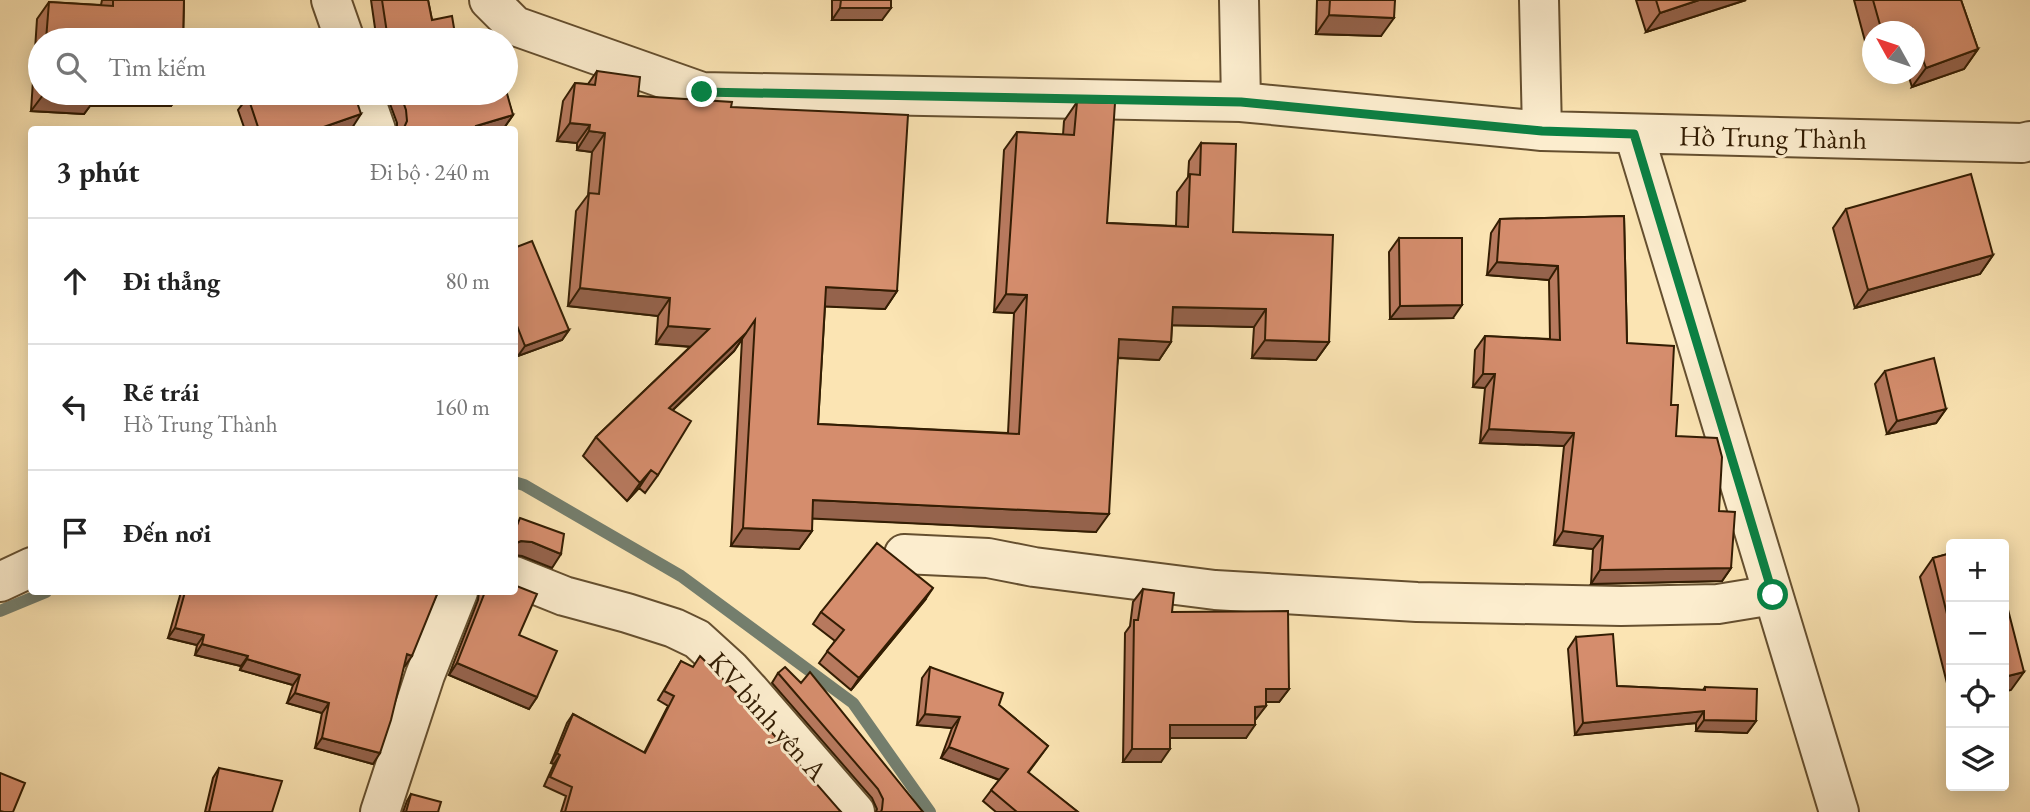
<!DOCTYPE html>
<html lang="vi">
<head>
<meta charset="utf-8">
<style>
  :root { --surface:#fff; --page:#f2f2f2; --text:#222; --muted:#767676; --line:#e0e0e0 }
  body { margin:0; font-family:"EB Garamond",serif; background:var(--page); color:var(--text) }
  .controls { position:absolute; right:21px; bottom:21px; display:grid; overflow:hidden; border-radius:7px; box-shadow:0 4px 18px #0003 }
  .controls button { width:63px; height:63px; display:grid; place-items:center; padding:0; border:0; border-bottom:2px solid var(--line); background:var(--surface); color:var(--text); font:35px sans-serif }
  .compass { position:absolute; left:1862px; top:21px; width:63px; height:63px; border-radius:50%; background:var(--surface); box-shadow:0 4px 18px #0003; rotate:310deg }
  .stop { position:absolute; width:21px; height:21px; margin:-16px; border:5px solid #0b8043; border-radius:50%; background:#fff }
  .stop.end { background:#0b8043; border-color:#fff; box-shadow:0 2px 7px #0008 }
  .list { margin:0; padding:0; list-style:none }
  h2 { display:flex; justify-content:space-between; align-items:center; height:91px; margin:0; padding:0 28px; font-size:30px }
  h2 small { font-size:23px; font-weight:400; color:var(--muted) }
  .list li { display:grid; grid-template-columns:46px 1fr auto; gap:21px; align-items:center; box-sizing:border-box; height:126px; padding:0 28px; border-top:2px solid var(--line) }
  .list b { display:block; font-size:26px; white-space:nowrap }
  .list p { margin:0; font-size:23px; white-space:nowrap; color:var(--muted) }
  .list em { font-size:23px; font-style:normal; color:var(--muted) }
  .icon { flex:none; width:38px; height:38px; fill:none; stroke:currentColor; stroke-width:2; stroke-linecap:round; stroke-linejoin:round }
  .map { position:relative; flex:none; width:2030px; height:812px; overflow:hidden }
  .search { position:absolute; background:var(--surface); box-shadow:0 4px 18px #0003; left:28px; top:28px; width:490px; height:77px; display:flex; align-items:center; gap:18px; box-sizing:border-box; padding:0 24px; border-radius:38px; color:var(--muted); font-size:26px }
  .panel { position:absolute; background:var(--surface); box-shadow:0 4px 18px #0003; left:28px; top:126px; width:490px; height:469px; border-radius:7px }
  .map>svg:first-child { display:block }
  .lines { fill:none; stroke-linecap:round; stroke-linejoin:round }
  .stream { stroke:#747e6d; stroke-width:12 }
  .minor-casing { stroke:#654f2f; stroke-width:42 }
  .minor { stroke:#fcedce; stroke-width:38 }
  .wall { fill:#b7795e; stroke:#331d03; stroke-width:2 }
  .shaded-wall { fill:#95634c; stroke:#331d03; stroke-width:2 }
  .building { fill:#d58d6d; stroke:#331d03; stroke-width:2 }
  .route { stroke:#0b8043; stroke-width:9 }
  .labels { text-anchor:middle; stroke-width:6; stroke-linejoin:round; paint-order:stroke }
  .street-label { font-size:28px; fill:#331d03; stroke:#fcedce }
</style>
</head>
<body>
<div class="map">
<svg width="2030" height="812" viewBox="0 0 2030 812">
  <rect width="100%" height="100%" fill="#fbe4b3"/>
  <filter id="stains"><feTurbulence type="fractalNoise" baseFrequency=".00286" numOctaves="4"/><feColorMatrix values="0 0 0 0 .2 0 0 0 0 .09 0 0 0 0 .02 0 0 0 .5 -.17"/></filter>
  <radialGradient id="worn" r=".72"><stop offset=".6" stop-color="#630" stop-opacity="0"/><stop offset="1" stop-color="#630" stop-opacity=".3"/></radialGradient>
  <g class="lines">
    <path class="stream" d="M 514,482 L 524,485 L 681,576 L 853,703 L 930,812
      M 0,611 L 46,592"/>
    <g class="minor-casing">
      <path id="minor" d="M 331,0 L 345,40
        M 489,0 L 515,26 L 702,92 L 1241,102 L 1542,131 L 2022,143 L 2030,141
        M 1239,0 L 1241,102
        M 1539,0 L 1542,131
        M 363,93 L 376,130
        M 1634,134 L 1839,812
        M 904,554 L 988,558 L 1034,567 L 1215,590 L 1417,602 L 1621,606 L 1718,604 L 1773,595
        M 514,576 L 564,596 L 627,613 L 674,628 L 697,639 L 730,669 L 750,691 L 855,812
        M 0,582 L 32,567
        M 380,812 L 425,675 L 458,592"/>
    </g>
    <use href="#minor" class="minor"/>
  </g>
  <path class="wall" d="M 102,0 L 184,0 L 183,40 L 40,40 L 40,93 L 180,93 L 171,106 L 90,106 L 84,114 L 31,111 L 37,19 L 49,2 L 101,5 Z
    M 371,0 L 428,0 L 432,20 L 456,40 L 376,35 Z
    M 832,0 L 891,0 L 882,20 L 832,20 Z
    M 1317,0 L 1395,0 L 1381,36 L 1316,34 Z
    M 1636,0 L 1746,0 L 1646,32 Z
    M 1854,0 L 1961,0 L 1978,49 L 1964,69 L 1912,87 L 1908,74 L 1914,74 L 1914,32 L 1872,32 L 1872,55 L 1869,56 Z
    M 597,71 L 638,96 L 731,107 L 897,291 L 885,309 L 825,306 L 818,424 L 1008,433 L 1014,313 L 994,312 L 1004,150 L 1017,132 L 1063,135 L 1064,121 L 1077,102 L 1107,223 L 1176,226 L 1177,192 L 1188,177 L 1189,161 L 1201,143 L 1233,232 L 1329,342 L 1316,360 L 1252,358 L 1254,327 L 1172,325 L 1171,342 L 1159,360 L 1118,358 L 1096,532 L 812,518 L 812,531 L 799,549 L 731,546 L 742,339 L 734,351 L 673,410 L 658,475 L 645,493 L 639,488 L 627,501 L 583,456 L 596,437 L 690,347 L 656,344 L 658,316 L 568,306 L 576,211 L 588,195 L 592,152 L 577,150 L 577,143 L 557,141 L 563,101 L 575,83 L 588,84 Z
    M 386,93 L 506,93 L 513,115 L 504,128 L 499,130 L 397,130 L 397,123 Z
    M 248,97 L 352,128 L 346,130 L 245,130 L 238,110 Z
    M 1846,209 L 1993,255 L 1980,274 L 1855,308 L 1833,228 Z
    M 1624,216 L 1627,343 L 1671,405 L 1676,436 L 1719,511 L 1731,568 L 1722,581 L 1591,584 L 1593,549 L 1554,545 L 1564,446 L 1480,443 L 1485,388 L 1473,387 L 1475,350 L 1485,336 L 1550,339 L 1549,280 L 1487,275 L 1491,233 L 1500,219 Z
    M 1399,238 L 1453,318 L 1390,319 L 1389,252 Z
    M 514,248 L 569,330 L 562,340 L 518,356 L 514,346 Z
    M 1885,371 L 1946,409 L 1936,423 L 1887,434 L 1875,384 Z
    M 1951,553 L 1951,699 L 1920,577 L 1933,558 Z
    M 1143,589 L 1172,612 L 1289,689 L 1279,702 L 1266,702 L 1266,706 L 1255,719 L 1246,738 L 1170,738 L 1161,762 L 1123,762 L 1125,633 L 1130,626 L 1133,602 Z
    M 181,592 L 438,592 L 404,666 L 373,764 L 315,748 L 322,713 L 287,703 L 293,685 L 240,670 L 241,666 L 195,655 L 197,645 L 168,638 Z
    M 479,592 L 514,592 L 519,635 L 537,697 L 529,709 L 449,675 L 478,600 Z
    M 925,600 L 851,690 L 819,663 L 835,641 L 813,624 L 821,612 Z
    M 1576,637 L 1617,686 L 1703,690 L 1705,687 L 1756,721 L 1747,733 L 1696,731 L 1696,723 L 1575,735 L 1568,649 Z
    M 681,661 L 841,812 L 561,812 L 566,796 L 544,786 L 554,764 L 551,763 L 567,723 L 573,714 L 644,753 L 668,706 L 658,700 Z
    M 930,667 L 999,705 L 1048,746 L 1028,773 L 1078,812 L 996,812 L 983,801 L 999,780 L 941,758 L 952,728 L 917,725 L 922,678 Z
    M 778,673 L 923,812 L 876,812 L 877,809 L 872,798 L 772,683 Z
    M 219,768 L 272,812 L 205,812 L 213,778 Z
    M 411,794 L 438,812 L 403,812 L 407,801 Z"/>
  <path class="shaded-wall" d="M 1699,0 L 1746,0 L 1646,32 L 1660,13 Z
    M 840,8 L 891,8 L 882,20 L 832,20 Z
    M 1329,15 L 1394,18 L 1381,36 L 1316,34 Z
    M 1978,49 L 1964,69 L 1912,87 L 1926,68 Z
    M 94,93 L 180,93 L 171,106 L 90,106 L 84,114 L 31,111 L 43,95 Z
    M 361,114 L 352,128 L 346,130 L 315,130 Z
    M 513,115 L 504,128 L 499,130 L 474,130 L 476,126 Z
    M 570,123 L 590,125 L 577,143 L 557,141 Z
    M 589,131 L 605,133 L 592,152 L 577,150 Z
    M 1993,255 L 1980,274 L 1855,308 L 1868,290 Z
    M 1497,262 L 1558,266 L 1549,280 L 1487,275 Z
    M 826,287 L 897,291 L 885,309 L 813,306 Z
    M 580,288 L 670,298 L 658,316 L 568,306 Z
    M 1006,294 L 1027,295 L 1014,313 L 994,312 Z
    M 1462,305 L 1453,318 L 1390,319 L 1400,306 Z
    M 1173,307 L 1266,309 L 1254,327 L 1161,325 Z
    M 668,326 L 709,329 L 696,347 L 656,344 Z
    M 569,330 L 562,340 L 518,356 L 525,346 Z
    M 746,333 L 734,351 L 656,426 L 669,408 Z
    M 1119,339 L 1171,342 L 1159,360 L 1106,357 Z
    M 1265,340 L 1329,342 L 1316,360 L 1252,358 Z
    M 1483,374 L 1495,374 L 1485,388 L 1473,387 Z
    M 1946,409 L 1936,423 L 1887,434 L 1897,421 Z
    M 1489,429 L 1574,433 L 1564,446 L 1480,443 Z
    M 651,470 L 639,488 L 627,501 L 640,483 Z
    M 813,500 L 1109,514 L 1096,532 L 801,518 Z
    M 743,528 L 812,531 L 799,549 L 731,546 Z
    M 1563,531 L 1603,536 L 1593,549 L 1554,545 Z
    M 521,541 L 532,542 L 561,554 L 552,568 L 522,556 L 514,555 L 514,544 Z
    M 1731,568 L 1722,581 L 1591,584 L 1600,570 Z
    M 933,588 L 925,600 L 851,690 L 859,678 Z
    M 175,628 L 204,635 L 197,645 L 168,638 Z
    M 202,644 L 248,656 L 241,666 L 195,655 Z
    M 407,654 L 412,656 L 405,666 L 400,664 Z
    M 247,659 L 300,675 L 293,685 L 240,670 Z
    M 457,663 L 537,697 L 529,709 L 449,675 Z
    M 2024,672 L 2011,690 L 2004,692 L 2004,677 Z
    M 1266,689 L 1289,689 L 1279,702 L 1257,702 Z
    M 295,693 L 329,703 L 322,713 L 287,703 Z
    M 1266,706 L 1256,719 L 1246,720 L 1255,707 Z
    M 1704,711 L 1696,723 L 1575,735 L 1583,723 Z
    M 925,714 L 960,717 L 952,728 L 917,725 Z
    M 1704,720 L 1756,721 L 1747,733 L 1696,731 Z
    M 1170,725 L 1255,725 L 1246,738 L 1161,738 Z
    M 322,738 L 380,753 L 373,764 L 315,748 Z
    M 949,747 L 1008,769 L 1000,780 L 941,758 Z
    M 1132,749 L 1170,749 L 1161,762 L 1123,762 Z
    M 557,753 L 560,755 L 554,764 L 551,763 Z"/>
  <path class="building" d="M 113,0 L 184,0 L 183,40 L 46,40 L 49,2 L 113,6 Z
    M 382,0 L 428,0 L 432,20 L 452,16 L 456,40 L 370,40 L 374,35 L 387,33 Z
    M 841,0 L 891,0 L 891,8 L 840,8 Z
    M 1330,0 L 1395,0 L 1394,18 L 1329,15 Z
    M 1656,0 L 1699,0 L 1660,13 Z
    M 1873,0 L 1961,0 L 1978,49 L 1926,68 L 1914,35 L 1914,32 L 1913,32 L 1912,28 L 1901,32 L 1882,32 Z
    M 597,71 L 640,77 L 638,96 L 732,102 L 731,107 L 908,115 L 897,291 L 826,287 L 818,424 L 1019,434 L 1027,295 L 1006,294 L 1017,132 L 1074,135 L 1077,102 L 1115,103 L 1107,223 L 1188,227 L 1190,174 L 1200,175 L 1201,143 L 1236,144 L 1233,232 L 1333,235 L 1329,342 L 1265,340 L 1266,309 L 1173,307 L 1171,342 L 1119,339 L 1109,514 L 813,500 L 812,531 L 743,528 L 755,320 L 746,333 L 669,408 L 691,421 L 658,475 L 651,470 L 640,483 L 596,437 L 709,329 L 668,326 L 670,298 L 580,288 L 589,193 L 599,194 L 605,133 L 589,131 L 590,125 L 570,123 L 575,83 L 595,85 Z
    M 506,90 L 513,115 L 476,126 L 477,130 L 403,130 L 407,121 L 406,110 L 400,93 L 506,93 Z
    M 43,93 L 96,93 L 96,98 L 43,95 Z
    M 260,93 L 354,93 L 361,114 L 315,130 L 259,130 L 248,97 Z
    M 1971,174 L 1993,255 L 1868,290 L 1846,209 Z
    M 1624,216 L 1627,343 L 1674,346 L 1671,405 L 1678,405 L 1676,436 L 1717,438 L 1722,457 L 1719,511 L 1735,512 L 1731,568 L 1600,570 L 1603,536 L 1563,531 L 1574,433 L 1489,429 L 1495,374 L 1483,374 L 1485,336 L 1560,340 L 1558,266 L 1497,262 L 1500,219 Z
    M 1399,238 L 1462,238 L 1462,305 L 1400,306 Z
    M 532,241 L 569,330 L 525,346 L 514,318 L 514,248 Z
    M 1934,358 L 1946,409 L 1897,421 L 1885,371 Z
    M 520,518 L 564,534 L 561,554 L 532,542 L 521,541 L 514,544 L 514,533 Z
    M 877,543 L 933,588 L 859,678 L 827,651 L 844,630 L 821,612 Z
    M 1951,553 L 1951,630 L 1933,558 Z
    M 514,585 L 537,594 L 519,635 L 557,651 L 537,697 L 457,663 L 485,592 L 514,592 Z
    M 1143,589 L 1174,593 L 1172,612 L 1288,611 L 1289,689 L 1266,689 L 1266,706 L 1255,707 L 1255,725 L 1170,725 L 1170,749 L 1132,749 L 1134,620 L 1138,620 Z
    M 185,592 L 438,592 L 412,656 L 407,654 L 391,720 L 380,753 L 322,738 L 329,703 L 295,693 L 300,675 L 247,659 L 248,656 L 202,644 L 204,635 L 175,628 Z
    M 2004,594 L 2024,672 L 2004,677 Z
    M 1613,634 L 1617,686 L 1705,690 L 1705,687 L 1757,689 L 1756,721 L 1704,720 L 1704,711 L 1583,723 L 1576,637 Z
    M 700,656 L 740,696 L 841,812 L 565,812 L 572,787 L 550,777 L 560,755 L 557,753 L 573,714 L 645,753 L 674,696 L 664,691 L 681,661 L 693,667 Z
    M 785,667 L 801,683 L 810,672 L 923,812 L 881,812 L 882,809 L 883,799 L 878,789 L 778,673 Z
    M 930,667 L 1003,693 L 999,705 L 1048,746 L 1028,772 L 1078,812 L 1017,812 L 991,790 L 1008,769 L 949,747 L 960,717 L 925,714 Z
    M 219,768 L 282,781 L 272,812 L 209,812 Z
    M 0,773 L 25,783 L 13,812 L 4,812 L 0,811 Z
    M 411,794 L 441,802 L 438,812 L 406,812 Z"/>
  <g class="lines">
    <path class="route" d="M 702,92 L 1241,102 L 1542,131 L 1634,134 L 1773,595"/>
  </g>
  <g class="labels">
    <g class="street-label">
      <text transform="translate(1773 137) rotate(1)" y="10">Hồ Trung Thành</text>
      <text transform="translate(768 716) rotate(48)" y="10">KV bình yên A</text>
    </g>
  </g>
  <rect width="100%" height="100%" filter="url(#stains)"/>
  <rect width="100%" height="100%" fill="url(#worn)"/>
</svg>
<div class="controls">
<button>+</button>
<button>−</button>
<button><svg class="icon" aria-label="locate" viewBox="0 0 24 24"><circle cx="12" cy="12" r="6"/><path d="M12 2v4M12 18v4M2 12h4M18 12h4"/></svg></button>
<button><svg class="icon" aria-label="layers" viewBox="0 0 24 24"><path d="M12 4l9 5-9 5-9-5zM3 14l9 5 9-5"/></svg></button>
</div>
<svg class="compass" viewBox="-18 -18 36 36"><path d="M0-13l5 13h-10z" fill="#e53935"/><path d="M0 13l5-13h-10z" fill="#767676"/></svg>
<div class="stop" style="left:1773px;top:595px"></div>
<div class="stop end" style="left:702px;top:92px"></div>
<div class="search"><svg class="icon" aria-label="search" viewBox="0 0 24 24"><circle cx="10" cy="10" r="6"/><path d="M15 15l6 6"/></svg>Tìm kiếm</div>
<section class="panel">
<h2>3 phút<small>Đi bộ · 240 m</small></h2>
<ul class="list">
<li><svg class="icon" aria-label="ahead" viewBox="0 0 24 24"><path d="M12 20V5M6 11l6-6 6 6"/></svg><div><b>Đi thẳng</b></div><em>80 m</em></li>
<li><svg class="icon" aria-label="left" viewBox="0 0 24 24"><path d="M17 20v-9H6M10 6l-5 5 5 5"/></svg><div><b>Rẽ trái</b><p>Hồ Trung Thành</p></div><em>160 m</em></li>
<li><svg class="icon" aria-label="arrive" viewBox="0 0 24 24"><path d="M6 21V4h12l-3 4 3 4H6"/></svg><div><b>Đến nơi</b></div></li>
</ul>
</section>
</div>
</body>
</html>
